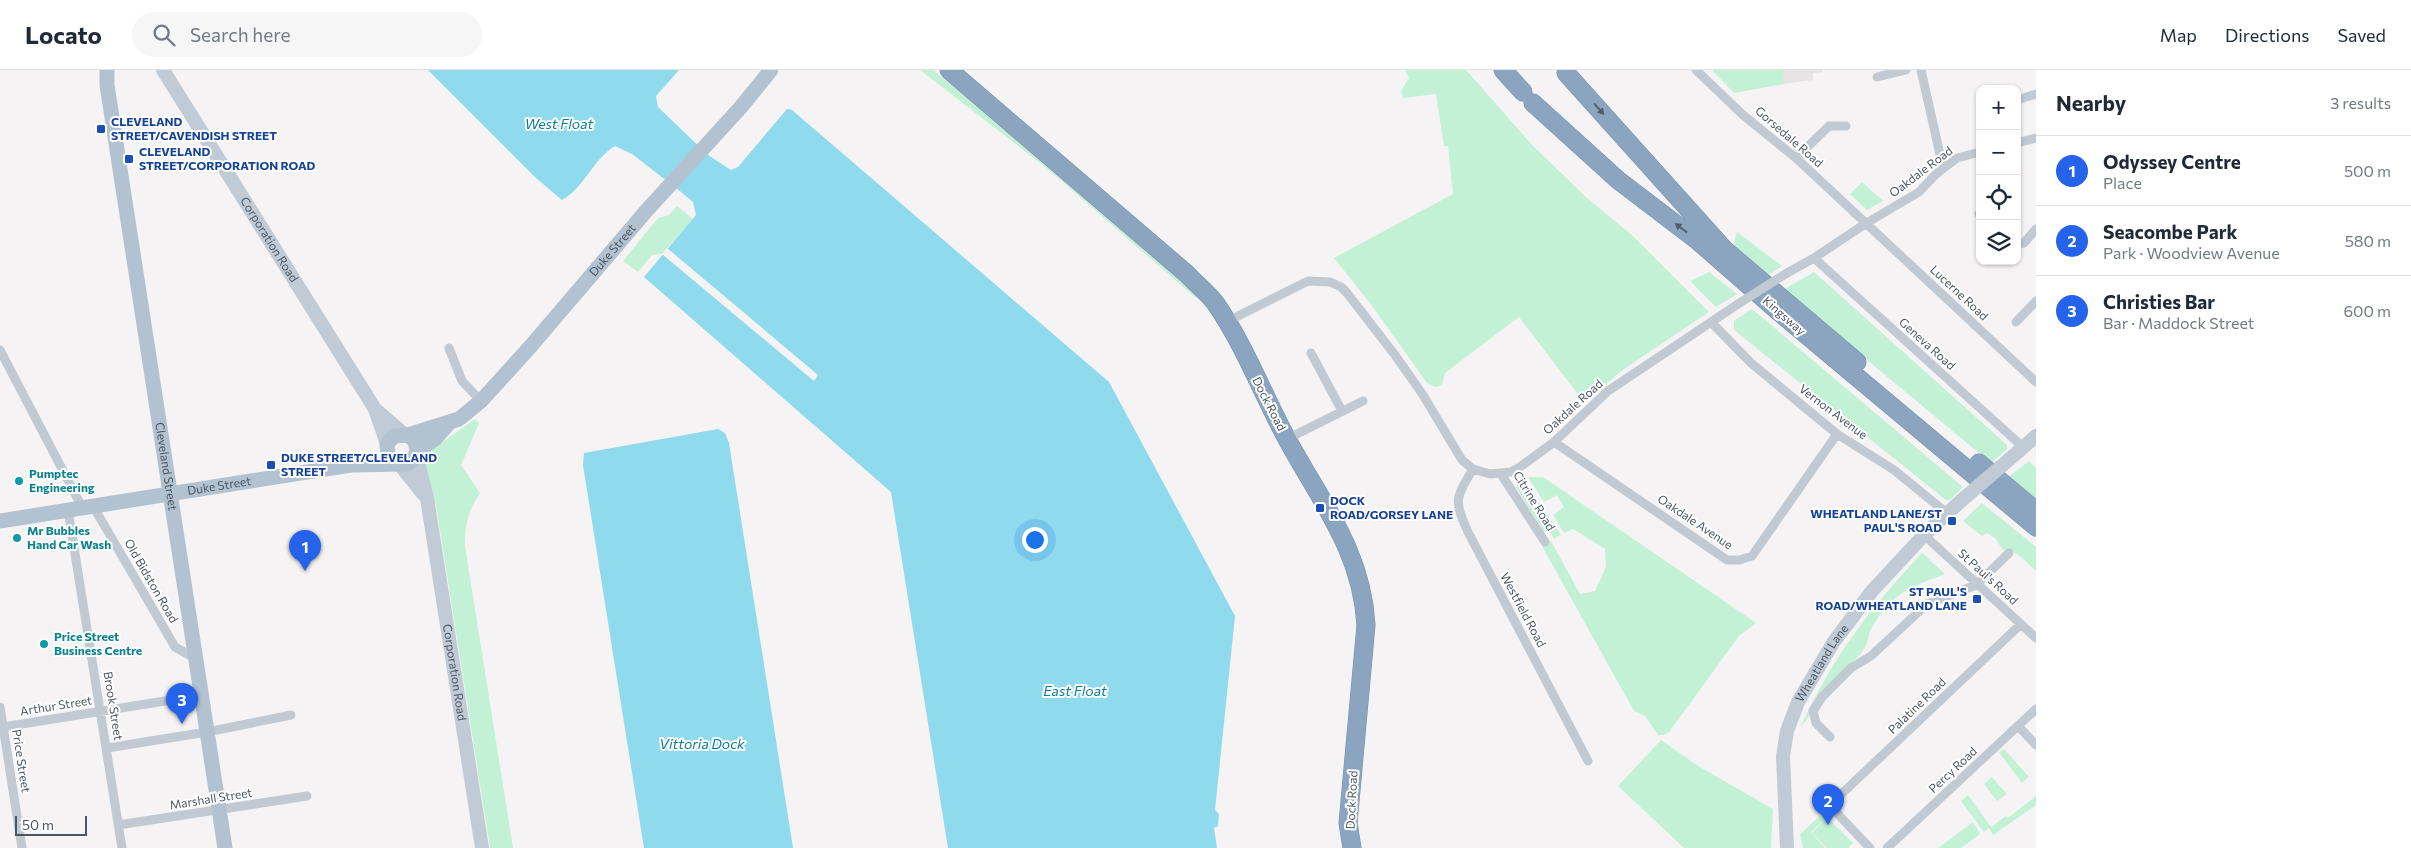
<!DOCTYPE html>
<html lang="en">
<head>
<meta charset="utf-8">
<style>
  :root { --surface:#fff; --page:#f6f6f7; --text:#1f2937; --muted:#747a83; --line:#e0e1e3; --accent:#2563eb }
  body { margin:0; font-family:Commissioner,sans-serif; background:var(--page); color:var(--text) }
  .controls { position:absolute; right:15px; top:15px; display:grid; overflow:hidden; border-radius:10px; box-shadow:0 1px 4px #0004 }
  .controls button { width:45px; height:45px; display:grid; place-items:center; padding:0; border:0; border-bottom:1px solid var(--line); background:var(--surface); color:var(--text); font:25px sans-serif }
  .scale { position:absolute; left:15px; bottom:12px; width:72px; box-sizing:border-box; padding-left:5px; border:2px solid #4a5661; border-top:0; font-size:14px; line-height:18px; white-space:nowrap; color:#4a5661; -webkit-text-stroke:4px #fff; paint-order:stroke }
  .you { position:absolute; left:1034px; top:469px; width:18px; height:18px; margin:-12px; border:4px solid #fff; border-radius:50%; background:#1a73e8; box-shadow:0 0 0 8px #1a73e833 }
  .badge { display:grid; place-items:center; width:32px; height:32px; border-radius:50%; background:var(--accent); color:#fff; font-size:16px; font-weight:700 }
  .pin { position:absolute; translate:-50% -41px; filter:drop-shadow(0 1px 2px #0008) }
  .pin::after { content:''; position:absolute; top:26px; width:18px; height:15px; background:inherit; clip-path:polygon(0 0,100% 0,50% 100%) }
  .list { margin:0; padding:0; list-style:none }
  h2 { display:flex; justify-content:space-between; align-items:center; height:65px; margin:0; padding:0 20px; font-size:21px }
  h2 small { font-size:16px; font-weight:400; color:var(--muted) }
  .list li { display:grid; grid-template-columns:32px 1fr auto; gap:15px; align-items:center; box-sizing:border-box; height:70px; padding:0 20px; border-top:1px solid var(--line) }
  .list b { display:block; font-size:19px; white-space:nowrap }
  .list p { margin:0; font-size:16px; white-space:nowrap; color:var(--muted) }
  .list em { font-size:16px; font-style:normal; color:var(--muted) }
  .icon { flex:none; width:28px; height:28px; fill:none; stroke:currentColor; stroke-width:2; stroke-linecap:round; stroke-linejoin:round }
  .map { position:relative; flex:none; width:2036px; height:778px; overflow:hidden }
  header { display:flex; align-items:center; gap:30px; box-sizing:border-box; height:70px; padding:0 25px; background:var(--surface); border-bottom:1px solid var(--line) }
  header strong { font-size:24px }
  nav { display:flex; gap:28px; margin-inline-start:auto; font-size:18px }
  .search { width:350px; height:45px; background:var(--page); display:flex; align-items:center; gap:12px; box-sizing:border-box; padding:0 18px; border-radius:28px; color:var(--muted); font-size:19px }
  main { display:flex }
  aside { flex:1; background:var(--surface) }
  .map>svg:first-child { display:block }
  .education { fill:#e6e4e5 }
  .green { fill:#c3f1d5 }
  .water { fill:#90daee }
  .pier { fill:#f5f3f3 }
  .lines { fill:none; stroke-linecap:round; stroke-linejoin:round }
  .highway-casing { stroke:#7690ad; stroke-width:19 }
  .street { stroke:#c1cad2; stroke-width:9 }
  .secondary { stroke:#c1cbd6; stroke-width:14 }
  .primary { stroke:#b3c2d1; stroke-width:15 }
  .highway { stroke:#8ba5c1; stroke-width:18 }
  .street-bridge { stroke:#c1cad2; stroke-width:9 }
  .secondary-bridge { stroke:#c1cbd6; stroke-width:14 }
  .oneway { fill:#505e6b }
  .transit-dot { fill:#1a4fb4; stroke:#fff; stroke-width:2 }
  .culture-dot { fill:#0f9aa8; stroke:#fff; stroke-width:2 }
  .labels { text-anchor:middle; stroke-width:4; stroke-linejoin:round; paint-order:stroke }
  .transit-label { font-size:12px; font-weight:bold; fill:#164399; stroke:#fff; text-anchor:start }
  .street-label { font-size:12px; fill:#4a5661; stroke:#fff }
  .culture-label { font-size:12px; font-weight:bold; fill:#0d838f; stroke:#fff; text-anchor:start }
  .water-label { font-size:14px; font-style:italic; fill:#0c7c9b; stroke:#fff }
</style>
</head>
<body>
<header>
<strong>Locato</strong>
<div class="search"><svg class="icon" aria-label="search" viewBox="0 0 24 24"><circle cx="10" cy="10" r="6"/><path d="M15 15l6 6"/></svg>Search here</div>
<nav><a>Map</a><a>Directions</a><a>Saved</a></nav>
</header>
<main>
<div class="map">
<svg width="2036" height="778" viewBox="0 0 2036 778">
  <rect width="100%" height="100%" fill="#f5f3f3"/>
  <path class="education" d="M 1780,0 L 1823,0 L 1823,2 L 1813,3 L 1813,10 L 1782,14 Z"/>
  <path class="green" d="M 920,0 L 933,0 L 1046,92 L 1199,226 L 1196,228 L 1043,95 Z
    M 1405,0 L 1466,0 L 1533,76 L 1587,128 L 1633,166 L 1709,242 L 1624,299 L 1584,332 L 1519,247 L 1445,303 L 1442,315 L 1435,317 L 1427,313 L 1373,237 L 1334,188 L 1453,124 L 1448,76 L 1444,76 L 1436,24 L 1403,28 L 1401,21 L 1409,8 Z
    M 1712,0 L 1783,0 L 1784,14 L 1734,23 Z
    M 1862,112 L 1883,131 L 1867,140 L 1850,124 Z
    M 677,136 L 693,149 L 662,184 L 652,185 L 638,202 L 623,191 L 658,148 L 669,145 Z
    M 1737,162 L 1782,196 L 1766,206 L 1733,176 Z
    M 1709,202 L 1737,224 L 1716,237 L 1690,211 Z
    M 1814,202 L 2007,375 L 2007,379 L 1991,393 L 1783,220 Z
    M 1752,239 L 1963,417 L 1950,430 L 1946,430 L 1734,260 L 1734,251 Z
    M 475,349 L 479,353 L 461,395 L 480,423 C 469,440 464,455 465,476 L 513,778 L 490,778 L 436,435 L 424,392 L 426,384 Z
    M 2029,391 L 2036,398 L 2036,429 L 2008,407 Z
    M 1528,407 L 1543,407 L 1756,553 L 1739,566 L 1669,662 L 1664,665 L 1658,665 L 1645,646 L 1634,641 L 1542,476 L 1551,471 L 1580,524 L 1595,521 L 1606,497 L 1605,479 L 1573,459 L 1564,463 L 1553,445 L 1564,437 L 1557,425 L 1544,432 Z
    M 1524,409 L 1561,465 L 1554,469 L 1549,460 L 1544,462 L 1516,417 L 1517,413 Z
    M 1982,433 L 2036,477 L 2036,501 C 2027,493 2017,479 2003,480 L 1995,468 L 1987,463 L 1982,466 L 1963,451 Z
    M 1922,483 L 1945,504 C 1909,517 1891,524 1871,559 C 1868,565 1868,572 1865,577 C 1855,594 1835,606 1822,621 C 1813,632 1811,648 1801,656 C 1834,585 1868,541 1922,483 Z
    M 1661,670 L 1698,696 L 1773,739 L 1771,778 L 1684,778 L 1618,716 Z
    M 2004,679 L 2029,707 L 2022,713 L 1999,682 Z
    M 1992,707 L 2007,724 L 1997,731 L 1984,714 Z
    M 1968,725 L 1991,757 L 2006,746 L 2008,748 L 2036,726 L 2036,735 L 1993,765 L 1989,758 L 1984,762 L 1961,731 Z
    M 1823,743 L 1853,773 L 1848,778 L 1827,778 L 1812,763 L 1825,749 L 1811,762 L 1825,778 L 1803,778 L 1800,764 Z
    M 1973,752 L 1980,764 L 1961,778 L 1938,778 Z"/>
  <path class="water" d="M 428,0 L 679,0 L 656,26 L 658,37 L 708,85 L 731,100 L 738,97 L 787,39 L 792,40 L 1109,312 L 1235,546 L 1215,740 L 1219,744 L 1218,756 L 1214,758 L 1217,778 L 948,778 L 891,422 L 644,207 L 696,145 L 693,132 L 681,122 L 632,84 L 615,76 C 593,89 585,117 562,130 L 536,108 Z
    M 718,359 L 725,363 L 729,373 L 793,778 L 644,778 L 583,395 L 584,383 Z"/>
  <path class="pier" d="M 667,178 L 818,305 L 814,311 L 662,184 Z"/>
  <g class="lines">
    <g class="highway-casing">
      <path id="highway" d="M 949,0 L 1187,204 C 1196,214 1208,223 1216,234 C 1245,276 1263,325 1287,369 C 1321,432 1362,481 1366,555 L 1348,753 L 1352,778
        M 1503,0 L 1523,22
        M 1566,3 L 1725,180 L 1857,292
        M 1533,33 L 1618,110 L 1698,171 L 1778,241 L 2036,457
        M 1979,393 L 2036,441"/>
    </g>
    <path class="street" d="M 1696,0 L 1743,45 L 1796,88 L 2036,312
      M 1921,0 L 1943,98
      M 1877,7 L 1906,0
      M 2017,30 L 2036,24
      M 2017,73 L 2036,68
      M 1796,88 L 1829,56 L 1846,56
      M 1979,144 L 1980,144
      M 2017,174 L 2024,173 L 2036,159
      M 1814,188 L 2023,377
      M 1787,203 L 1814,188 L 1865,154 L 1919,122 L 1936,104 L 1957,88 L 1980,82
      M 1226,252 L 1308,211 L 1330,212 L 1341,217 L 1347,223 L 1395,285 L 1423,325 L 1462,390 L 1473,399 L 1490,404 L 1511,402 L 1520,397 L 1554,372 L 1608,321 L 1738,234
      M 1711,252 L 1751,293 L 1837,364 L 1894,400 L 1948,444
      M 2016,252 L 2036,231
      M 449,278 L 462,311 L 481,331
      M 0,280 L 82,437
      M 1311,283 L 1342,341
      M 1287,369 L 1363,331
      M 1554,372 L 1727,490 L 1739,490 L 1752,486 L 1837,364
      M 1473,399 C 1455,429 1454,430 1468,462 L 1588,691
      M 1501,404 L 1545,472
      M 93,436 L 175,577 L 196,589
      M 68,440 L 122,778
      M 1924,465 L 2036,568
      M 0,637 L 22,778
      M 2018,656 L 2036,675
      M 3,657 L 202,625
      M 1830,667 L 1816,653 L 1813,641 L 1822,627 L 1851,598 L 1871,586 L 1927,534 L 1976,515 L 2009,483
      M 107,678 L 207,662 L 291,645
      M 118,755 L 307,726
      M 1870,778 L 1833,739 L 1833,732 L 2021,554
      M 1887,778 L 2036,639"/>
    <g class="secondary">
      <path id="s1" d="M 163,0 L 375,339 L 404,364"/>
      <path d="M 376,342 L 387,374"/>
      <path d="M 2019,381 L 2036,366"/>
      <path id="s2" d="M 416,385 L 427,428 L 482,778"/>
      <path d="M 400,395 L 423,424"/>
      <path id="s3" d="M 1787,778 L 1783,686 L 1787,661 L 1798,632 L 1833,573 L 1872,521 L 1924,465 L 1962,430"/>
    </g>
    <g class="primary">
      <path id="s4" d="M 107,0 L 107,15 L 225,778"/>
      <path id="s5" d="M 408,365 L 459,349 L 481,331 L 530,277 L 647,140 L 741,37 L 771,0"/>
      <path d="M 417,381 L 435,369 L 448,354"/>
      <path id="s6" d="M 0,451 L 351,395 L 408,394 L 414,389 L 417,381 L 415,371 L 408,365 L 394,366 L 387,374 L 388,388 L 396,394"/>
    </g>
    <use href="#highway" class="highway"/>
    <path class="street-bridge" d="M 1738,234 L 1787,203"/>
    <path class="secondary-bridge" d="M 1962,430 L 2019,381"/>
  </g>
  <defs><path id="oneway-solid" d="M-6-.8H1V-3.2L6.5 0L1 3.2V.8H-6Z" transform="scale(1.25)"/></defs>
  <g class="oneway">
    <use href="#oneway-solid" transform="translate(1599 39) rotate(48)"/>
    <use href="#oneway-solid" transform="translate(1681 158) rotate(-143)"/>
  </g>
  <g class="transit-dot">
    <rect x="96" y="54" width="10" height="10" rx="2.5"/>
    <rect x="124" y="84" width="10" height="10" rx="2.5"/>
    <rect x="266" y="390" width="10" height="10" rx="2.5"/>
    <rect x="1315" y="433" width="10" height="10" rx="2.5"/>
    <rect x="1947" y="446" width="10" height="10" rx="2.5"/>
    <rect x="1972" y="524" width="10" height="10" rx="2.5"/>
  </g>
  <g class="culture-dot">
    <circle cx="19" cy="411" r="5"/>
    <circle cx="17" cy="468" r="5"/>
    <circle cx="44" cy="574" r="5"/>
  </g>
  <g class="labels">
    <g class="transit-label">
      <text x="111" y="56">CLEVELAND<tspan x="111" dy="14">STREET/CAVENDISH STREET</tspan></text>
      <text x="139" y="86">CLEVELAND<tspan x="139" dy="14">STREET/CORPORATION ROAD</tspan></text>
      <text x="281" y="392">DUKE STREET/CLEVELAND<tspan x="281" dy="14">STREET</tspan></text>
      <text x="1330" y="435">DOCK<tspan x="1330" dy="14">ROAD/GORSEY LANE</tspan></text>
      <text x="1942" y="448" text-anchor="end">WHEATLAND LANE/ST<tspan x="1942" dy="14">PAUL'S ROAD</tspan></text>
      <text x="1967" y="526" text-anchor="end">ST PAUL'S<tspan x="1967" dy="14">ROAD/WHEATLAND LANE</tspan></text>
    </g>
    <g class="street-label">
      <text transform="translate(1789 67) rotate(41)" y="4">Gorsedale Road</text>
      <text transform="translate(1921 102) rotate(-37)" y="4">Oakdale Road</text>
      <text dy="4" stroke="none"><textPath href="#s1" startOffset="200">Corporation Road</textPath></text>
      <text dy="4" stroke="none"><textPath href="#s5" startOffset="282">Duke Street</textPath></text>
      <text transform="translate(1959 223) rotate(43)" y="4">Lucerne Road</text>
      <text transform="translate(1784 246) rotate(41)" y="4">Kingsway</text>
      <text transform="translate(1927 274) rotate(42)" y="4">Geneva Road</text>
      <text transform="translate(1269 334) rotate(63)" y="4">Dock Road</text>
      <text transform="translate(1573 337) rotate(-42)" y="4">Oakdale Road</text>
      <text transform="translate(1833 342) rotate(37)" y="4">Vernon Avenue</text>
      <text dy="4" stroke="none"><textPath href="#s4" startOffset="401">Cleveland Street</textPath></text>
      <text dy="4" stroke="none"><textPath href="#s6" startOffset="222">Duke Street</textPath></text>
      <text transform="translate(1534 431) rotate(58)" y="4">Citrine Road</text>
      <text transform="translate(1695 452) rotate(34)" y="4">Oakdale Avenue</text>
      <text transform="translate(1988 507) rotate(42)" y="4">St Paul's Road</text>
      <text transform="translate(151 511) rotate(60)" y="4">Old Bidston Road</text>
      <text transform="translate(1523 540) rotate(62)" y="4">Westfield Road</text>
      <text dy="4" stroke="none"><textPath href="#s3" startOffset="194">Wheatland Lane</textPath></text>
      <text dy="4" stroke="none"><textPath href="#s2" startOffset="221">Corporation Road</textPath></text>
      <text transform="translate(56 636) rotate(-9)" y="4">Arthur Street</text>
      <text transform="translate(113 636) rotate(81)" y="4">Brook Street</text>
      <text transform="translate(1917 636) rotate(-44)" y="4">Palatine Road</text>
      <text transform="translate(21 691) rotate(81)" y="4">Price Street</text>
      <text transform="translate(1953 700) rotate(-43)" y="4">Percy Road</text>
      <text transform="translate(211 729) rotate(-9)" y="4">Marshall Street</text>
      <text transform="translate(1352 730) rotate(-87)" y="4">Dock Road</text>
    </g>
    <g class="culture-label">
      <text x="29" y="408">Pumptec<tspan x="29" dy="14">Engineering</tspan></text>
      <text x="27" y="465">Mr Bubbles<tspan x="27" dy="14">Hand Car Wash</tspan></text>
      <text x="54" y="571">Price Street<tspan x="54" dy="14">Business Centre</tspan></text>
    </g>
    <g class="water-label">
      <text x="559" y="59">West Float</text>
      <text x="1075" y="626">East Float</text>
      <text x="702" y="679">Vittoria Dock</text>
    </g>
  </g>
</svg>
<div class="controls">
<button>+</button>
<button>−</button>
<button><svg class="icon" aria-label="locate" viewBox="0 0 24 24"><circle cx="12" cy="12" r="6"/><path d="M12 2v4M12 18v4M2 12h4M18 12h4"/></svg></button>
<button><svg class="icon" aria-label="layers" viewBox="0 0 24 24"><path d="M12 4l9 5-9 5-9-5zM3 14l9 5 9-5"/></svg></button>
</div>
<div class="scale">50 m</div>
<div class="you"></div>
<div class="pin badge" style="left:305px;top:501px">1</div>
<div class="pin badge" style="left:1828px;top:755px">2</div>
<div class="pin badge" style="left:182px;top:654px">3</div>
</div>
<aside>
<h2>Nearby<small>3 results</small></h2>
<ul class="list">
<li><span class="badge">1</span><div><b>Odyssey Centre</b><p>Place</p></div><em>500 m</em></li>
<li><span class="badge">2</span><div><b>Seacombe Park</b><p>Park · Woodview Avenue</p></div><em>580 m</em></li>
<li><span class="badge">3</span><div><b>Christies Bar</b><p>Bar · Maddock Street</p></div><em>600 m</em></li>
</ul>
</aside>
</main>
</body>
</html>
